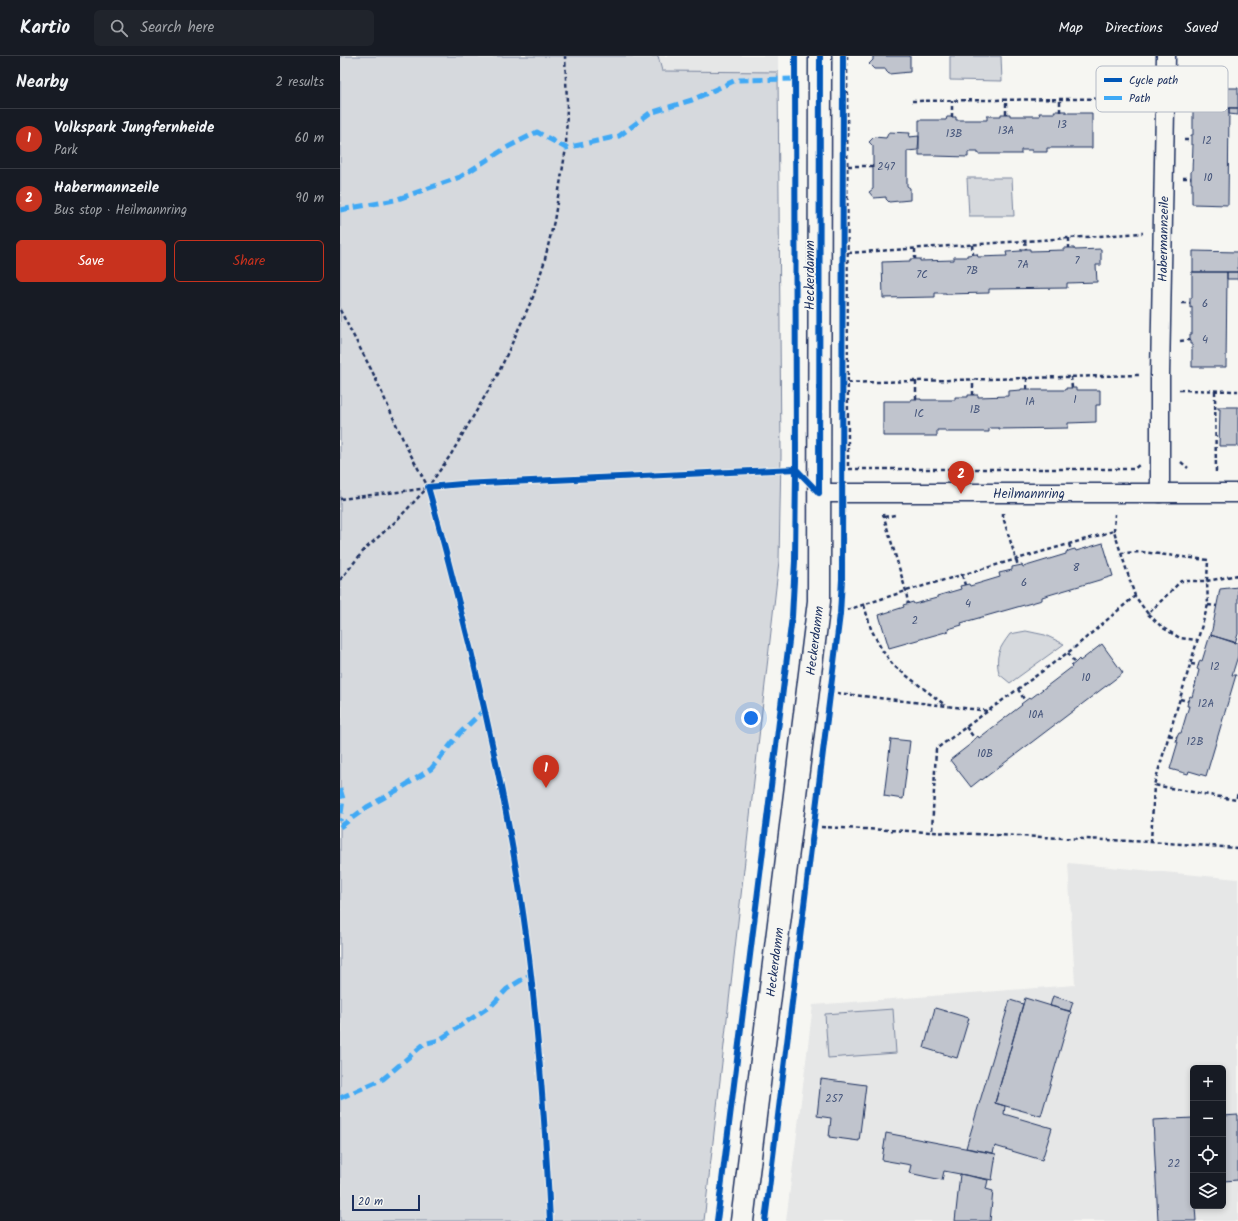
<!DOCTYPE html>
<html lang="en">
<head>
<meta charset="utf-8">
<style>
  :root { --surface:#171b24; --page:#20242c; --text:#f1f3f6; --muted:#9ea1a6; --line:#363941; --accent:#c8321e }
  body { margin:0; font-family:Kalam,sans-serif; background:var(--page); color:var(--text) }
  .controls { position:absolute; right:12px; bottom:12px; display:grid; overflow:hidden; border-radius:6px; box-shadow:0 2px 6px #0003 }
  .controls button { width:36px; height:36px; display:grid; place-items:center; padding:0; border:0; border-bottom:1px solid var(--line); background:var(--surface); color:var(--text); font:20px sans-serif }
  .scale { position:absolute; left:12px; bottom:10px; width:68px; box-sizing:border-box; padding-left:4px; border:2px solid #1b2f5e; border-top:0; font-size:11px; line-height:14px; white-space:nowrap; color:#1b2f5e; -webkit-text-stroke:3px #f6f6f2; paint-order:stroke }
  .you { position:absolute; left:411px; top:662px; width:14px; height:14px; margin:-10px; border:3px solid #fff; border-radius:50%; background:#1a73e8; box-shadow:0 0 0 6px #1a73e833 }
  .badge { display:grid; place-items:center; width:26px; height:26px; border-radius:50%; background:var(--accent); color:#fff; font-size:13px; font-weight:700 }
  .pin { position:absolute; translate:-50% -33px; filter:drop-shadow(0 1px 2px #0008) }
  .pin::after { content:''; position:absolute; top:21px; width:14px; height:12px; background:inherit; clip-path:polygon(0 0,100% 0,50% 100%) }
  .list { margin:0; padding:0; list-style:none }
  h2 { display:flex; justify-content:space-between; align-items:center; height:52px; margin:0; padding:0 16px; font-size:17px }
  h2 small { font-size:13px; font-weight:400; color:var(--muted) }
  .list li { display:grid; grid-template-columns:26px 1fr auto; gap:12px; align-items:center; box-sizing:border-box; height:60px; padding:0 16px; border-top:1px solid var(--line) }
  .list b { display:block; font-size:15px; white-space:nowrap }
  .list p { margin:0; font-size:13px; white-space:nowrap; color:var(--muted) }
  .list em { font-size:13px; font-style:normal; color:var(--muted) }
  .actions { display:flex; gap:8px; padding:12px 16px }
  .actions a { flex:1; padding:9px 0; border:1px solid var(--accent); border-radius:6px; text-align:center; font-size:14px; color:var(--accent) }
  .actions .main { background:var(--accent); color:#fff }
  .icon { flex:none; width:22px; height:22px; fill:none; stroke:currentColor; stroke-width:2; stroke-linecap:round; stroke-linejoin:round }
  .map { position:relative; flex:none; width:898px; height:1165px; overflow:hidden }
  header { display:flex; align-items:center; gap:24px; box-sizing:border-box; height:56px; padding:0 20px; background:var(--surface); border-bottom:1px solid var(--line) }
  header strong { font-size:19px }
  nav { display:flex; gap:22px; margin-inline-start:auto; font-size:14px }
  .search { width:280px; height:36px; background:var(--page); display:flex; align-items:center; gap:10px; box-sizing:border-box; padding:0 14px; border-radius:6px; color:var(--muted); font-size:15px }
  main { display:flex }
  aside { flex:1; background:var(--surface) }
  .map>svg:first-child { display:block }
  .built { fill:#e6e7e7; fill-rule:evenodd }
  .green { fill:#d6d9dd; stroke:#78849e }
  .building { fill:#c0c4cd; stroke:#1b2f5e }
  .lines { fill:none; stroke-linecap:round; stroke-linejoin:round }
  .street-casing { stroke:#1b2f5e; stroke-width:21 }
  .secondary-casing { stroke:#1b2f5e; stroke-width:25 }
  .path { stroke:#1b2f5e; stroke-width:2.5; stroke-dasharray:4 3; stroke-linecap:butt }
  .street { stroke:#f6f6f2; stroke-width:18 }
  .secondary { stroke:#f6f6f2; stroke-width:22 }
  .quiet { stroke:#3fa9f5; stroke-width:5; stroke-dasharray:10 5; stroke-linecap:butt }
  .cycleway-casing { stroke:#f6f6f2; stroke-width:8 }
  .cycleway { stroke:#0057b8; stroke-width:6 }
  .labels { text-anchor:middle; stroke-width:4; stroke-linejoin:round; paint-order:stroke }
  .number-label { font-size:11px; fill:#44547a }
  .street-label { font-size:13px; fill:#1b2f5e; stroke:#f6f6f2 }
  .key { fill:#f6f6f2; stroke:#b4bac6; stroke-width:1 }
  .key-label { font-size:11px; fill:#1b2f5e }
</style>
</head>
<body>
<header>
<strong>Kartio</strong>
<div class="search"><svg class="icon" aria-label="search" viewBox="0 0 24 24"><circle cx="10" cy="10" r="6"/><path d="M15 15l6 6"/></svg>Search here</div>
<nav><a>Map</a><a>Directions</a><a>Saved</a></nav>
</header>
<main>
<aside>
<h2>Nearby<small>2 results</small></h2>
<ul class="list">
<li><span class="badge">1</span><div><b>Volkspark Jungfernheide</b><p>Park</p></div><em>60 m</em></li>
<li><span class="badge">2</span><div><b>Habermannzeile</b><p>Bus stop · Heilmannring</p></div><em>90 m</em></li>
</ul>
<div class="actions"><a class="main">Save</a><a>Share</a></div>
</aside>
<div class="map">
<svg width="898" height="1165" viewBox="0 0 898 1165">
  <rect width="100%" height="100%" fill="#f6f6f2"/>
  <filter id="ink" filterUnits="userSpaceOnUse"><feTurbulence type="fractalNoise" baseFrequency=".025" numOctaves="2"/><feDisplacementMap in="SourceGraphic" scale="8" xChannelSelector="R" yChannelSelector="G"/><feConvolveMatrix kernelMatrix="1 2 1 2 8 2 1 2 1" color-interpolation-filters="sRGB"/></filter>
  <g filter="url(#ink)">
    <path class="built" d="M 318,0 L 438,0 L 438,16 L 322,15 Z
      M 728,807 L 898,823 L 898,1165 L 446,1165 L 473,949 L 735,929 ZM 853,1012 L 883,1012 L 883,1150 L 853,1150 Z"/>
    <path class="green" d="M 0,0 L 318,0 L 322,15 L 438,16 L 441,400 L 439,505 L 364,1165 L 0,1165 Z
      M 610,0 L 661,0 L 662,25 L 610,24 Z
      M 627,122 L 672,122 L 674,160 L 629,160 Z
      M 686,575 L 705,579 L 724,588 L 670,627 L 659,618 C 655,599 659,593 670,578 Z
      M 553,953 L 556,997 L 488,1002 L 485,958 Z"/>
    <path class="building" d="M 533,0 L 570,0 L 570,16 L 549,18 L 546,15 L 546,13 L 534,13 L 529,8 L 533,4 Z
      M 855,32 L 898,32 L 898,52 L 854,51 Z
      M 853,52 L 889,52 L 888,149 L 852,148 L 852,127 L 851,127 L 851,115 L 852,115 L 853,89 L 851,89 L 851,79 L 853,79 Z
      M 889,52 L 898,52 L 898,59 L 889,58 Z
      M 714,55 L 726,55 L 726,57 L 752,57 L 752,92 L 707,92 L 707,96 L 692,96 L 692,94 L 681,94 L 681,98 L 638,98 L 638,96 L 628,96 L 628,101 L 594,100 L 594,99 L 579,99 L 579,64 L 606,64 L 607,61 L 616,61 L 616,64 L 647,64 L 647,60 L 661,60 L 661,58 L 670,58 L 670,60 L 700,60 L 699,57 L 715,57 Z
      M 549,76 L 570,77 L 569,81 L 579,80 L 578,94 L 567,95 L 567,130 L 570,132 L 570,144 L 549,146 L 546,143 L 546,141 L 534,142 L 529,136 L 533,133 L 533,90 L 529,86 L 534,81 L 546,82 Z
      M 724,192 L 734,192 L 735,194 L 761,193 L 761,209 L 756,209 L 757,226 L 727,227 L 727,232 L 649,233 L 649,237 L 606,238 L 606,237 L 595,237 L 595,241 L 543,242 L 542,206 L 570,205 L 570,203 L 580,203 L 580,205 L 614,204 L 614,201 L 627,201 L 627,199 L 637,198 L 638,201 L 667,200 L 666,196 L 681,195 L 681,193 L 690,193 L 690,195 L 724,194 Z
      M 853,195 L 898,196 L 898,216 L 853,216 Z
      M 852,216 L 887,216 L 886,311 L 852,311 L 852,288 L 850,288 L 850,278 L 852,278 L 852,251 L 850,252 L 850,242 L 852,242 Z
      M 887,216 L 898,216 L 898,223 L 887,223 Z
      M 726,332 L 736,332 L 736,334 L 760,334 L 760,349 L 756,349 L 756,366 L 728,367 L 728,372 L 659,373 L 659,372 L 649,372 L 649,376 L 606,376 L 606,374 L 597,374 L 597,380 L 543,380 L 543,345 L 571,345 L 571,343 L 581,343 L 581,344 L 615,344 L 615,341 L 628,341 L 628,339 L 638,339 L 638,341 L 668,340 L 668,335 L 681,334 L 681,333 L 691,333 L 692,334 L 726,334 Z
      M 878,351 L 898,351 L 898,390 L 879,390 L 880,353 L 878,353 Z
      M 763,487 L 773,520 L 702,541 L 702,544 L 621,567 L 622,569 L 608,573 L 609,575 L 549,592 L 539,559 L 564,551 L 563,549 L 573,546 L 574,548 L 597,542 L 597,540 L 621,533 L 620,530 L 629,528 L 630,530 L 660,521 L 659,517 L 672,514 L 672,511 L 682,509 L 683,511 L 726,498 L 726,496 L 731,494 L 735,493 L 736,495 Z
      M 898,531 L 898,578 L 895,587 L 871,579 L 880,533 Z
      M 870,579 L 898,587 L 898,600 L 892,619 L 896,619 L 866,720 L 849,715 L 848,718 L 830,713 L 838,686 L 836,686 L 837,681 L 839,677 L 841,677 L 849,650 L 847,650 L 848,645 L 850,640 L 852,641 L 859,614 L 857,613 L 860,604 L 862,605 Z
      M 762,588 L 783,617 L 642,724 L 641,723 L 631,731 L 610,704 L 632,687 L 631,686 L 638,680 L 639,682 L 682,649 L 681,648 L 689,642 L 690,643 L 732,611 L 731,610 L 735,607 L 739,603 L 740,605 Z
      M 551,683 L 570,685 L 563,743 L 544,740 Z
      M 713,940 L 733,946 L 730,955 L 710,950 Z
      M 685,942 L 731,956 L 701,1060 L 655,1047 Z
      M 670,944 L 683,948 L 655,1047 L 665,1050 L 664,1058 L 712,1072 L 702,1104 L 655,1090 L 653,1097 L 626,1092 Z
      M 595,952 L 629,962 L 617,1002 L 584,992 Z
      M 481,1023 L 526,1029 L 519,1085 L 489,1081 L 491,1062 L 477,1060 Z
      M 898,1059 L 898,1124 L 883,1125 L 883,1060 Z
      M 853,1062 L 853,1150 L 855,1150 L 856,1165 L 818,1165 L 813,1064 Z
      M 546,1077 L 656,1098 L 652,1124 L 604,1115 L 602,1124 L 569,1117 L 571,1109 L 542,1104 Z
      M 620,1118 L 648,1124 L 646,1133 L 653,1135 L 650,1165 L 615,1165 Z"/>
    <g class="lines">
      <g class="street-casing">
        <g id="street">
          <path id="s1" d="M 479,437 L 898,437"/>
          <path id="s2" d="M 820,437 L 820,319 L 826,0"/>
        </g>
      </g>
      <g class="secondary-casing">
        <g id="secondary">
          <path id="s3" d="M 402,1165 L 479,545 L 480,0"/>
        </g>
      </g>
      <path class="path" d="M 507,0 L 508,413
        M 572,45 L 806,42
        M 720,56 L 720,43
        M 666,58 L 666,44
        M 612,61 L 612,44
        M 844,84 L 851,84
        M 508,110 L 533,110
        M 843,122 L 851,122
        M 729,182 L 729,192
        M 685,185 L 686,193
        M 632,189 L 633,198
        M 575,193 L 575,203
        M 508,197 L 803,177
        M 842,247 L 850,247
        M 0,254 L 33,317 L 66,390 L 88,431 L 99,467 L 145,653 L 176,814 L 191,918 L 205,1072 L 210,1165
        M 840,285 L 850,284
        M 731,321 L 732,332
        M 576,325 L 576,343
        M 501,327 L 799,319
        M 687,333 L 687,322
        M 839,334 L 898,335
        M 875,335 L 876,417
        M 633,339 L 633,324
        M 841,406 L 848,412
        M 502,413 L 794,413 L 799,409
        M 0,443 L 122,428 L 456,413
        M 663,457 L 663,461 L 678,510
        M 543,458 L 566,535 L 568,548
        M 544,461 L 555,459
        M 774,475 L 775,458
        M 729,488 L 731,494
        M 781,497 L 795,540
        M 622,519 L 625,529
        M 898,519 L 867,525 L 868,549 L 814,729 L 896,744 L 898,737
        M 0,524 L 25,493 L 56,465 L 88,431 L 110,400 L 158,318 L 193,241 L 204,207 L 214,165 L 226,92 L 227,46 L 225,0
        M 524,549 L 531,573 L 542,594 L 554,610 L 605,649
        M 868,549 L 877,550
        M 507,554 L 566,535 L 774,475 L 781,497 L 802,496 L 868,504 L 867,525 L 841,525 L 808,558 L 795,540 L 734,592 L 596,693 L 592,776
        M 808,558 L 823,572 L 840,582 L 857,584
        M 728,597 L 735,607
        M 851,608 L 859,609
        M 678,633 L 685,645
        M 497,637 L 649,655
        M 840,643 L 848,645
        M 626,671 L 635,683
        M 829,679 L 837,681
        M 481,771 L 811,786 L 898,792
        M 811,786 L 814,729"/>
      <use href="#street" class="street"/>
      <use href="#secondary" class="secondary"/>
      <path class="quiet" d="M 0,154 L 55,144 L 120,121 L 166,92 L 197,76 L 226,92 L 279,80 L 310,57 L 352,44 L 396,24 L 457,23
        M 0,733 L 3,743 L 0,765
        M 0,771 L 27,751 L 61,732 L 91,713 L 120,677 L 145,653
        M 0,1042 L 43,1023 L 84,988 L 99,984 L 152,949 L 167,933 L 191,918"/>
      <g class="cycleway-casing">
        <path id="cycleway" d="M 479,437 L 480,0
          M 210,1165 C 206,1083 200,1000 191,919 C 179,810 156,701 131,595 C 117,540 104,485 88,431 L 122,428 L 456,413 L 479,437
          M 377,1165 L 452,561 L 455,505 L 456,413 L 455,0
          M 425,1165 L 500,558 L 502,523 L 503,0"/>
      </g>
      <use href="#cycleway" class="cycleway"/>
    </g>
  </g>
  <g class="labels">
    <g class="number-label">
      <text x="722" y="72">13</text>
      <text x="666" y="78">13A</text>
      <text x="614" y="81">13B</text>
      <text x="867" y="88">12</text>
      <text x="546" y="114">247</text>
      <text x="868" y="125">10</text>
      <text x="737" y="208">7</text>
      <text x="683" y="212">7A</text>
      <text x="632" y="218">7B</text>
      <text x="582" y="222">7C</text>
      <text x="865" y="251">6</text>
      <text x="865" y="287">4</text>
      <text x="735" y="347">1</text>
      <text x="690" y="349">1A</text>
      <text x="635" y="357">1B</text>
      <text x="579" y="361">1C</text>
      <text x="736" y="515">8</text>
      <text x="684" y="530">6</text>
      <text x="628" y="551">4</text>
      <text x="575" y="568">2</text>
      <text x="875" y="614">12</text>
      <text x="746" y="625">10</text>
      <text x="866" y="651">12A</text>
      <text x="696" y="662">10A</text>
      <text x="855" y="689">12B</text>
      <text x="645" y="701">10B</text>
      <text x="494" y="1046">257</text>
      <text x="834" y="1111">22</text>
    </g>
    <g class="street-label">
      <text dy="5" stroke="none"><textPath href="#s2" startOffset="254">Habermannzeile</textPath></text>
      <text transform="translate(469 219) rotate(-90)" y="5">Heckerdamm</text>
      <text dy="5" stroke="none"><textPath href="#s1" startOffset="210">Heilmannring</textPath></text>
      <text dy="5" stroke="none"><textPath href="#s3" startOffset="585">Heckerdamm</textPath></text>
      <text dy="5" stroke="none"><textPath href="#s3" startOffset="261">Heckerdamm</textPath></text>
    </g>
  </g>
  <rect x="756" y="10" width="132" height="46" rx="6" class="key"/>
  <rect x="764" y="22" width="18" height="4" fill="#0057b8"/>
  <rect x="764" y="40" width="18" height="4" fill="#3fa9f5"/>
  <g class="key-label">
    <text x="789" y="28">Cycle path</text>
    <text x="789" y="46">Path</text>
  </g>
</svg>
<div class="controls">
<button>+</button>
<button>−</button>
<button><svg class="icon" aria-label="locate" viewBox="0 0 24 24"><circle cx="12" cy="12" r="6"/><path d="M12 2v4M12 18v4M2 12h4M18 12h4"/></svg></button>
<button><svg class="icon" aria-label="layers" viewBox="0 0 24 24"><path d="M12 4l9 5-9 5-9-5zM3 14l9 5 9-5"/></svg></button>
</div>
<div class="scale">20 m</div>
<div class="you"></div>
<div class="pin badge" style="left:206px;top:732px">1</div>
<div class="pin badge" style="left:621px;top:438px">2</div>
</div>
</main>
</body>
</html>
